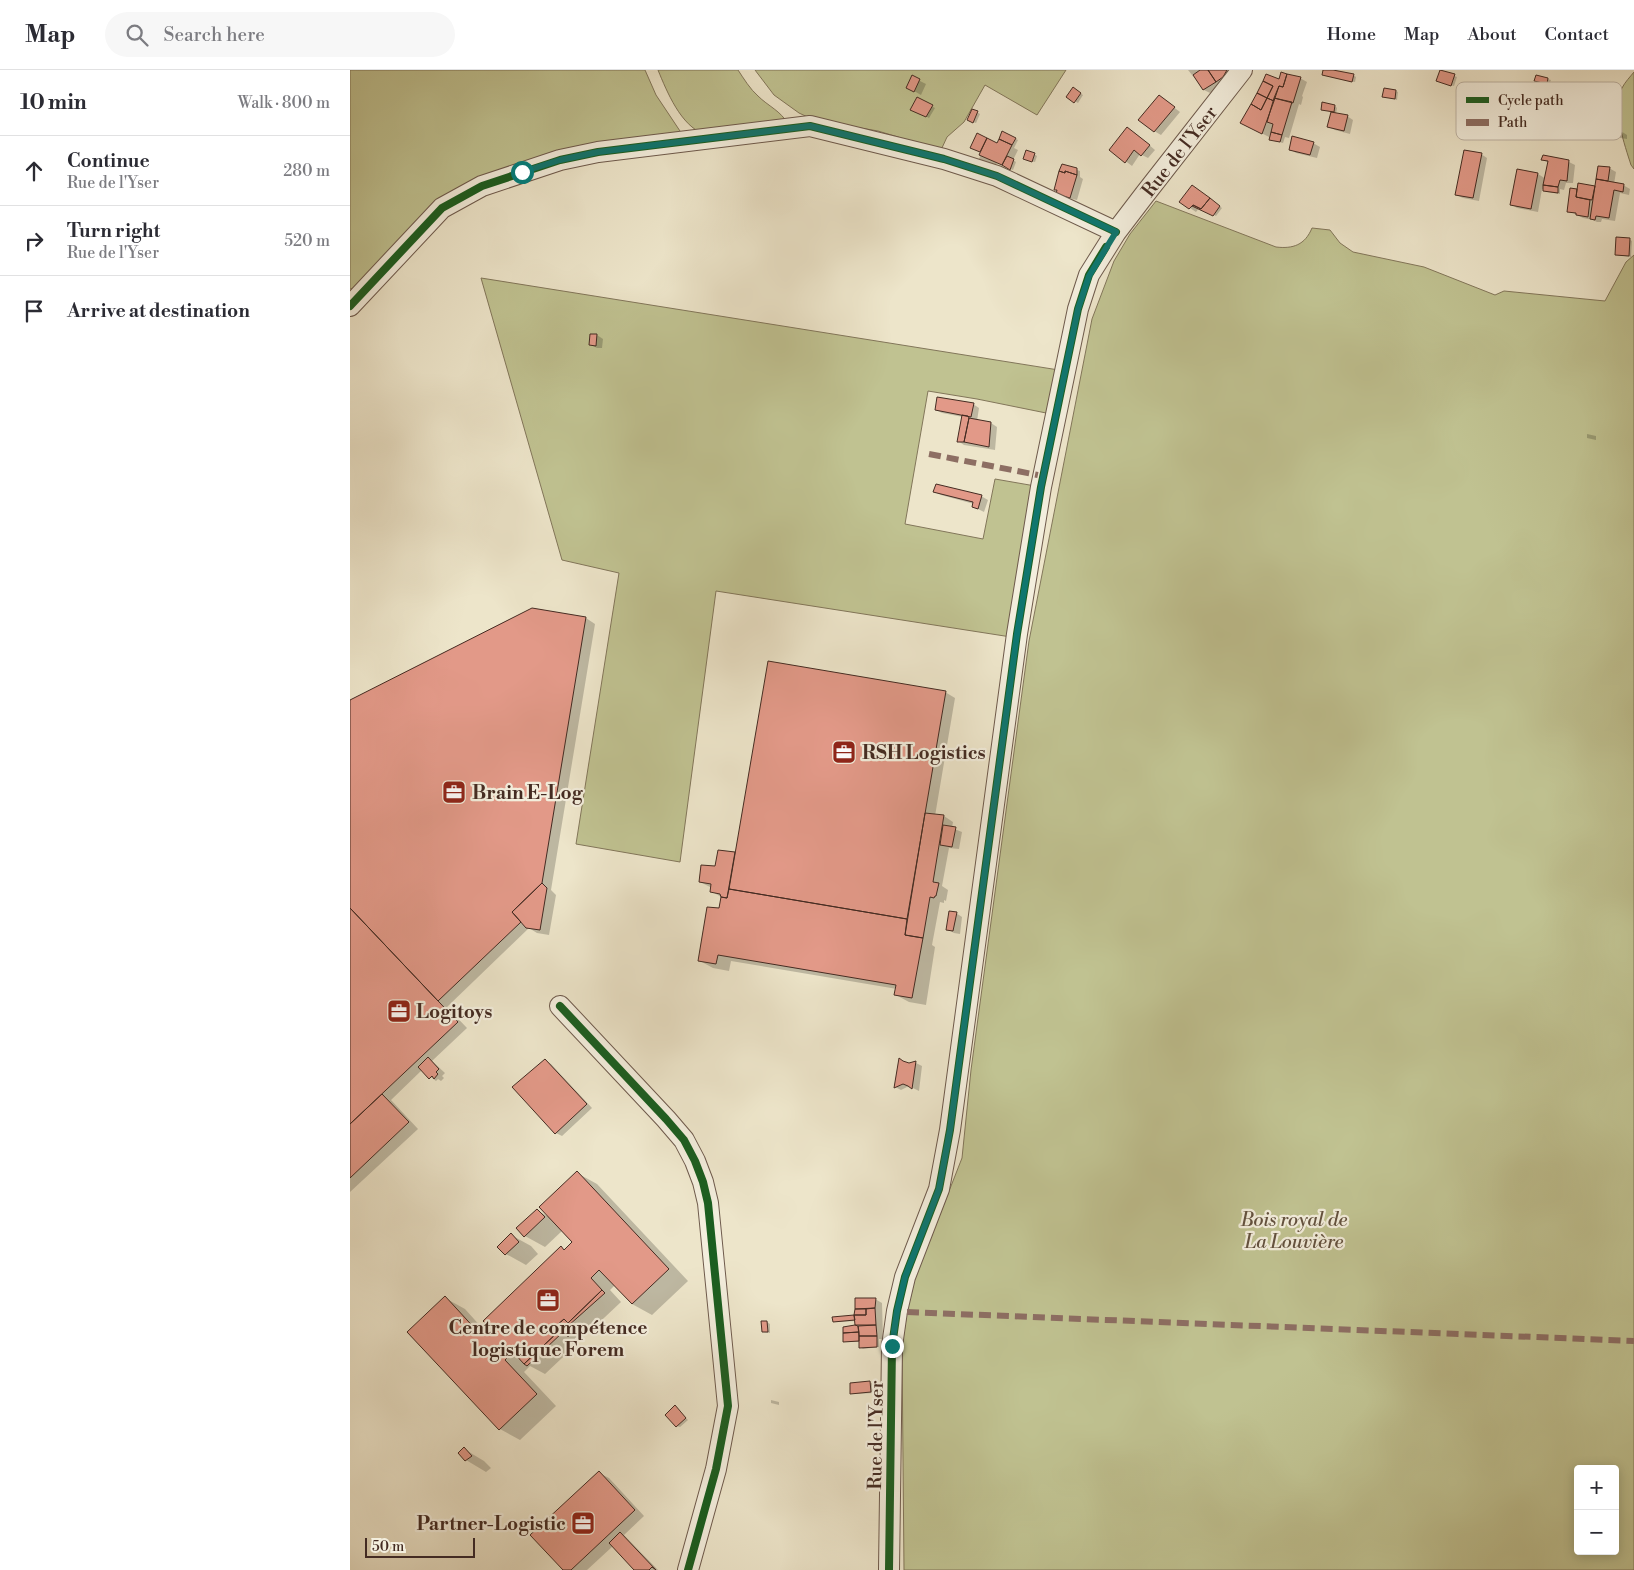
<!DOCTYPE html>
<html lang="en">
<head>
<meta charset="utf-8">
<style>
  :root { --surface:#fff; --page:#f7f7f7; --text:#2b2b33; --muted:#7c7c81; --line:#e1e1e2 }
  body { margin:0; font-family:"Libre Bodoni",serif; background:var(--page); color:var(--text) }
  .controls { position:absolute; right:15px; bottom:15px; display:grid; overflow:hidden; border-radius:5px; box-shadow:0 2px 12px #0003 }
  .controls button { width:45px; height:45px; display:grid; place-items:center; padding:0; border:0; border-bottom:1px solid var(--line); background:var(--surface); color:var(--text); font:25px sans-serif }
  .scale { position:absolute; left:15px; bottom:12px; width:110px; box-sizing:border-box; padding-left:5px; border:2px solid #442b22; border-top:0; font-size:14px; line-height:18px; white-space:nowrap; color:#442b22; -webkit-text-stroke:4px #f3eedd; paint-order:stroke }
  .stop { position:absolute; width:15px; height:15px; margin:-11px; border:4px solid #0f766e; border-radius:50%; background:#fff }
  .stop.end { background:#0f766e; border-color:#fff; box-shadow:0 1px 5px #0008 }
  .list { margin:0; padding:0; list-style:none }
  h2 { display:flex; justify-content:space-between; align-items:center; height:65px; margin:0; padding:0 20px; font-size:21px }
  h2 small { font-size:16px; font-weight:400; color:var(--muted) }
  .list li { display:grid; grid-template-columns:32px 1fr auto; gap:15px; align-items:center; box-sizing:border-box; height:70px; padding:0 20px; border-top:1px solid var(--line) }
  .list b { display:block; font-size:19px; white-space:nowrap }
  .list p { margin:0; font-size:16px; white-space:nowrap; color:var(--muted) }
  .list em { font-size:16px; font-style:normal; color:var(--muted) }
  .icon { flex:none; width:28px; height:28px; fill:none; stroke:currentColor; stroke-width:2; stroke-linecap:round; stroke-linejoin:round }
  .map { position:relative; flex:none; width:1284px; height:1500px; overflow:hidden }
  header { display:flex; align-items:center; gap:30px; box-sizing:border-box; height:70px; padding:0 25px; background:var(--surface); border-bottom:1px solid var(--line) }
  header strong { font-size:24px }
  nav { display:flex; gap:28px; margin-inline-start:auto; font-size:18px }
  .search { width:350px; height:45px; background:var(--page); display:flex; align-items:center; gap:12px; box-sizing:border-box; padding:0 18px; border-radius:28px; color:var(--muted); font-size:19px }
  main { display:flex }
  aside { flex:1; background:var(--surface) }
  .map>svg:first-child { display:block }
  .green { fill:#c0c291; stroke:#82765a; fill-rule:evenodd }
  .shadow { fill:#0003 }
  .building { fill:#e29988; stroke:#442b22 }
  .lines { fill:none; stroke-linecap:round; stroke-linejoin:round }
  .minor-casing { stroke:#6e5a4c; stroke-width:22 }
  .minor { stroke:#f3eedd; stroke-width:20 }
  .quiet { stroke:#8d6e63; stroke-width:6; stroke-dasharray:12 6; stroke-linecap:butt }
  .cycleway-casing { stroke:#f3eedd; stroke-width:11 }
  .cycleway { stroke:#1b5e20; stroke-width:8 }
  .route { stroke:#0f766e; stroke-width:6 }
  .labels { text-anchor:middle; stroke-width:4.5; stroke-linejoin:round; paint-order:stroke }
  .street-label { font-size:19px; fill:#442b22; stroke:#f3eedd }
  .poi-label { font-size:19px; font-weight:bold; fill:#442b22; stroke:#f3eedd; text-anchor:start }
  .park-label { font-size:19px; font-style:italic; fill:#63513e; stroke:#f3eedd }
  .key { fill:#f3eedd; stroke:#beb4a5; stroke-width:1 }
  .key-label { font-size:14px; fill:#442b22 }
</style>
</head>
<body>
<header>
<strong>Map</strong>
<div class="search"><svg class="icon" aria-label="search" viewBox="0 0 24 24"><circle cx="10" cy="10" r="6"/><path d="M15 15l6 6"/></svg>Search here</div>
<nav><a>Home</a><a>Map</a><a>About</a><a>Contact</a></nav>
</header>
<main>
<aside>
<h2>10 min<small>Walk · 800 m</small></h2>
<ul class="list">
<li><svg class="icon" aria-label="ahead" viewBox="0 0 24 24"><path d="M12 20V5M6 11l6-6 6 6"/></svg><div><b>Continue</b><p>Rue de l'Yser</p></div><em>280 m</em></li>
<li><svg class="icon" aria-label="right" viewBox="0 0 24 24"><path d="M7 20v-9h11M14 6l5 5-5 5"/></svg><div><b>Turn right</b><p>Rue de l'Yser</p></div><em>520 m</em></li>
<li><svg class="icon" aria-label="arrive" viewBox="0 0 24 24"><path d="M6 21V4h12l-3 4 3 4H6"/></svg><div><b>Arrive at destination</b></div></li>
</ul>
</aside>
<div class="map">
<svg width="1284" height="1500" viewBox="0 0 1284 1500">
  <rect width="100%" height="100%" fill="#ede5ca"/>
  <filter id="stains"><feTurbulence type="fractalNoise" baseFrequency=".004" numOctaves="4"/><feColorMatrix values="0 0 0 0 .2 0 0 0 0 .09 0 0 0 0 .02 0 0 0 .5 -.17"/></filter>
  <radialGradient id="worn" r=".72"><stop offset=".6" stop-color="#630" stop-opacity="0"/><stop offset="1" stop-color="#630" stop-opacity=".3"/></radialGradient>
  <path class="green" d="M 0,0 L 295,0 L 306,25 L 334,67 L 128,110 L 10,218 L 0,219 Z
    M 308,0 L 388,0 C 394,9 400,19 408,26 C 418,36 431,41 438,54 C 425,56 362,67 354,64 C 331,56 317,22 308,0 Z
    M 405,0 L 716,0 L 687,45 L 635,15 L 614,52 L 597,67 L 591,80 L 528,61 L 464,50 L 449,43 L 424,25 Z
    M 1284,2 L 1284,99 L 1281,95 C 1275,76 1261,37 1272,18 C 1275,12 1280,7 1284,2 Z
    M 806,131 L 926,177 C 943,179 955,175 962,158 L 980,160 L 990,173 L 1003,182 L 1074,197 L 1145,225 L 1154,221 L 1255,231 L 1276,192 L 1284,185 L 1284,1500 L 554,1500 L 552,1277 L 557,1242 L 565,1208 L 612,1088 L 621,1000 L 679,571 L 742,249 L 764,191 L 780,164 ZM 1228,1399 L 1265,1399 L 1265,1481 L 1228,1481 Z
    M 131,208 L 715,301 L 706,345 L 627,329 L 578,321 L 555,454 L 633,469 L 645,409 L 691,417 L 661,567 L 366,521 L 330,792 L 226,774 L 269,503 L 212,490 Z"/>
  <path class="shadow" d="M 838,0 L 886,0 L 879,10 L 860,23 L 854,20 L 846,8 L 842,5 Z
    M 974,0 L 1003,5 L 1006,7 L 1005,12 L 976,6 L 974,5 Z
    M 1104,6 L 1107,7 L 1104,16 L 1090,12 Z
    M 1187,6 L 1201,10 L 1199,15 L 1185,11 Z
    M 562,7 L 576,14 L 571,25 L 564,21 Z
    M 950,8 L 957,12 L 952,26 L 953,27 L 951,35 L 949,34 L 939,68 L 935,67 L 933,73 L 924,71 L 923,59 L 922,59 L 919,67 L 892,53 L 930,10 Z
    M 724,19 L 733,25 L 728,33 L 718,27 Z
    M 1046,21 L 1048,22 L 1047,30 L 1033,26 Z
    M 809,26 L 830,42 L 811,65 L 804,61 Z
    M 568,29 L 585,38 L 579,48 L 562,39 Z
    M 985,36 L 987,38 L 986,44 L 997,46 L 1003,50 L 1000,64 L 985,60 L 979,57 L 982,42 L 975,40 Z
    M 623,40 L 630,44 L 626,53 L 619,50 Z
    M 1266,58 L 1277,65 L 1277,69 L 1246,64 L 1240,61 Z
    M 784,62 L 805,80 L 798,88 L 790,84 L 782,96 L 761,80 Z
    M 653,63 L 668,70 L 664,78 L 668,80 L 663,90 L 666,92 L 663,100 L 647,93 L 645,97 L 631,91 L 629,89 L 632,82 L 622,77 L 636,69 L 647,74 Z
    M 963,73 L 970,77 L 967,88 L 946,83 L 940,79 Z
    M 684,84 L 687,86 L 685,92 L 677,90 Z
    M 1131,84 L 1137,88 L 1129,131 L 1113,128 L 1106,125 Z
    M 1193,90 L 1219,92 L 1225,95 L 1223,113 L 1216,113 L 1214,120 L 1210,119 L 1210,124 L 1197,122 L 1192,119 L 1188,142 L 1167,138 L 1161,134 L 1168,100 L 1188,104 L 1196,109 L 1199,93 Z
    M 1249,97 L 1259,98 L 1266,102 L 1264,114 L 1273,115 L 1280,119 L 1279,125 L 1270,123 L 1265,151 L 1252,149 L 1251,152 L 1247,152 L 1243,150 L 1233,148 L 1219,141 L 1226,120 L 1228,121 L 1229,115 L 1246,117 Z
    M 727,100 L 730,101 L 730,107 L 733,109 L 727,130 L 714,127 L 705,119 Z
    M 831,132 L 865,133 L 872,138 L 866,146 L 850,137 L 846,142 Z
    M 1279,169 L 1282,171 L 1281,187 L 1267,185 Z
    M 247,265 L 253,269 L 252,278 L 247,278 L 241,275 Z
    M 623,334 L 629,338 L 627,351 L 641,353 L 647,357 L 645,380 L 614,375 L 608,371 L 613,347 L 592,343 L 586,340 Z
    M 1237,364 L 1246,366 L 1246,370 L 1237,368 Z
    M 585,422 L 631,426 L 638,430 L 634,442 L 624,437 L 624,434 L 591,425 Z
    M 236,548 L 245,554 L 201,820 L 206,825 L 199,865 L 187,863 L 179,858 L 97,937 L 117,958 L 82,991 L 95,1003 L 92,1006 L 94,1008 L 91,1011 L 88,1009 L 86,1011 L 72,1000 L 41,1030 L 68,1059 L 0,1122 L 0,632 Z
    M 595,622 L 605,628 L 585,746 L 594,746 L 603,752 L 602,758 L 612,762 L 609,779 L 599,778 L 592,816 L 598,820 L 596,831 L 594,830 L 594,833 L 590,832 L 582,875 L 585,877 L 576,935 L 559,932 L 546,925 L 547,919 L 381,891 L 379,901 L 363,898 L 350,891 L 370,840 L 371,827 L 361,821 L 362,818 L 350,812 L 366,798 L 369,781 L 386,784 Z
    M 606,843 L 612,847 L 610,864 L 604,863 L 597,859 Z
    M 195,990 L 201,994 L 242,1038 L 212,1066 L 206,1063 Z
    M 566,993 L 572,996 L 569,1021 L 563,1018 L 557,1017 L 551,1020 L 545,1017 L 559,994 Z
    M 227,1103 L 247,1114 L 338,1211 L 302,1245 L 282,1234 L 265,1215 L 260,1220 L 271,1232 L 238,1263 L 233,1261 L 225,1270 L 228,1273 L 195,1304 L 180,1296 L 174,1302 L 206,1336 L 170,1370 L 150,1359 L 95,1228 L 115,1239 L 133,1259 L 211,1178 L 215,1180 L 224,1172 L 213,1160 L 195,1177 L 175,1166 L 187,1140 L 202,1149 Z
    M 161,1165 L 181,1176 L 188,1184 L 176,1195 L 156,1184 Z
    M 525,1229 L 532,1233 L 533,1269 L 529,1269 L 529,1277 L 513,1279 L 510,1277 L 510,1272 L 497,1272 L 494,1271 L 511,1257 L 506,1254 L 506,1251 L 487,1252 L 484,1251 L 506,1245 L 506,1239 Z
    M 417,1252 L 420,1254 L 420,1263 L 413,1262 L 413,1253 Z
    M 520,1312 L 523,1314 L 524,1323 L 504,1324 L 502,1323 L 501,1314 Z
    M 421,1330 L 429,1332 L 429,1335 L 421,1333 Z
    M 327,1339 L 338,1350 L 330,1357 L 327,1356 Z
    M 114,1379 L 134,1391 L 141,1398 L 136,1402 L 116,1390 L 110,1383 Z
    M 249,1403 L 259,1408 L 294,1446 L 274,1465 L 308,1500 L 286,1500 L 263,1476 L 237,1500 L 214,1500 Z"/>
  <path class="building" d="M 850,0 L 858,0 L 866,12 L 853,20 L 843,5 Z
    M 858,0 L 877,0 L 873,7 L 866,12 Z
    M 973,0 L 983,0 L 1004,4 L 1002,12 L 972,5 Z
    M 1090,0 L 1105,4 L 1101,16 L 1086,11 Z
    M 931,2 L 937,4 L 933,17 L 929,16 L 924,31 L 917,28 L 923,16 L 913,11 L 916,4 L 929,9 Z
    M 937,4 L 951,7 L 943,33 L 924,28 L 929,16 L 933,17 Z
    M 562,5 L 570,9 L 564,22 L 556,18 Z
    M 1186,5 L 1198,8 L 1197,14 L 1184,11 Z
    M 913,11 L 923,16 L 917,28 L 907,23 Z
    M 723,17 L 731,23 L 724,33 L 716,27 Z
    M 1034,18 L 1046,20 L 1045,29 L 1032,27 Z
    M 907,23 L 917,28 L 911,40 L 901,34 Z
    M 809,25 L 825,37 L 804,62 L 788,50 Z
    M 567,27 L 583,35 L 576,47 L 560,40 Z
    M 917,28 L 924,31 L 912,64 L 890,53 L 901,34 L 911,40 Z
    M 924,28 L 942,32 L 932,65 L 921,62 L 923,54 L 917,52 Z
    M 972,32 L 985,35 L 984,42 L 971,40 Z
    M 622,39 L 628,41 L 623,53 L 617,50 Z
    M 981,42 L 998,45 L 994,61 L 977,57 Z
    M 777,57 L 800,75 L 791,86 L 784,80 L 775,93 L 759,80 Z
    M 652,61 L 666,68 L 662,75 L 649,69 Z
    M 921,62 L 932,65 L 930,72 L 919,70 Z
    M 627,63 L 637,68 L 630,82 L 620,78 Z
    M 942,66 L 964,72 L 960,85 L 939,80 Z
    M 637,68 L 647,73 L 649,69 L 662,75 L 652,95 L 629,85 Z
    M 676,80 L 685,83 L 682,92 L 673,89 Z
    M 1114,80 L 1132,83 L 1123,128 L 1105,125 Z
    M 1193,85 L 1219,90 L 1217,111 L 1210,110 L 1208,117 L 1193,115 L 1198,91 L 1191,90 Z
    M 657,86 L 664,89 L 660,100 L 652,95 Z
    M 712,94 L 727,98 L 727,105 L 715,101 L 715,103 L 709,101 Z
    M 1248,96 L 1260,97 L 1258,111 L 1246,109 Z
    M 1167,99 L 1188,103 L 1181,139 L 1160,135 Z
    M 709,101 L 715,103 L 715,101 L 727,105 L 720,128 L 706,124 L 707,120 L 704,120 Z
    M 1246,109 L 1274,114 L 1273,122 L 1264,120 L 1259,148 L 1246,146 L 1245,150 L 1240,149 Z
    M 1228,113 L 1245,116 L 1242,130 L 1226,127 Z
    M 842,115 L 860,128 L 851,139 L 843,135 L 839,139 L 829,132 Z
    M 1193,115 L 1208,117 L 1208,123 L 1193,121 Z
    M 1220,118 L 1227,119 L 1226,127 L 1240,130 L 1238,147 L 1226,145 L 1226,143 L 1217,142 Z
    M 860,128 L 870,136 L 863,146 L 842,136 L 843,135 L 851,139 Z
    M 1266,167 L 1280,168 L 1279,186 L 1265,185 Z
    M 240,264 L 247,264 L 246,276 L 239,275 Z
    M 587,327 L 624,333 L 621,347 L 585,340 Z
    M 612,345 L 618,346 L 619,348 L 614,372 L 607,372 Z
    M 619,348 L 641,352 L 639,377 L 614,372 Z
    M 586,414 L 632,425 L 628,439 L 622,437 L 623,432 L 583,422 Z
    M 182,538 L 236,547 L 192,813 L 162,842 L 171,852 L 88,931 L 0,838 L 0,630 Z
    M 418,591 L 596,621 L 557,849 L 379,819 Z
    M 575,743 L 594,745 L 583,812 L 589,813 L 586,826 L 585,826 L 584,828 L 580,827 L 573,868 L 555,865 Z
    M 593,755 L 606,757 L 602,777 L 590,775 Z
    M 368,780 L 385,782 L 377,828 L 371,827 L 370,824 L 360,822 L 361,814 L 349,812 L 351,795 L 365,796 Z
    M 192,813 L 197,818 L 190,860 L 176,858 L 162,842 Z
    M 379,819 L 557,849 L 555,865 L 573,868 L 562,928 L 544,925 L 546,915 L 368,885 L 366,894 L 348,891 L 357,837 L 369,838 L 371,827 L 377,828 Z
    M 0,838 L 108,952 L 0,1054 Z
    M 599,841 L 607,842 L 603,861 L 596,860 Z
    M 78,987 L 89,999 L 86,1002 L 88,1004 L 84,1009 L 82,1006 L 79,1009 L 68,997 Z
    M 549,988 L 553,991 L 559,993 L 566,991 L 562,1019 L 558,1016 L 553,1014 L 544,1018 Z
    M 195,989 L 237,1034 L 205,1064 L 162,1017 Z
    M 32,1024 L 59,1052 L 0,1108 L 0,1054 Z
    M 227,1101 L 319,1199 L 282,1234 L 249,1200 L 241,1208 L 252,1220 L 218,1253 L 214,1249 L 205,1257 L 209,1261 L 174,1294 L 163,1282 L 155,1290 L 187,1324 L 149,1360 L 57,1262 L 95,1226 L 128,1262 L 136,1254 L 133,1251 L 211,1176 L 214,1180 L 222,1172 L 189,1137 Z
    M 187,1139 L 195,1147 L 174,1167 L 166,1158 Z
    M 161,1163 L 169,1172 L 155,1185 L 147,1177 Z
    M 252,1220 L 255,1223 L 218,1256 L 223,1262 L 218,1267 L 213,1262 L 177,1296 L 174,1294 L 209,1261 L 205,1257 L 214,1249 L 218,1253 Z
    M 505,1228 L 526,1228 L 525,1238 L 505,1239 Z
    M 525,1238 L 526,1255 L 505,1255 L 504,1245 L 516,1245 L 516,1239 Z
    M 505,1239 L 516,1239 L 516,1245 L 504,1245 Z
    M 504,1245 L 505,1250 L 483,1252 L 482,1247 Z
    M 411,1251 L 417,1251 L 418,1262 L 412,1262 Z
    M 505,1255 L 508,1256 L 509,1262 L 493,1263 L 493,1257 Z
    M 526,1255 L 527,1266 L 509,1266 L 508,1256 Z
    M 509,1262 L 509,1271 L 493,1272 L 493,1263 Z
    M 509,1266 L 527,1266 L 527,1277 L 509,1278 Z
    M 520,1311 L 521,1322 L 500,1324 L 500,1313 Z
    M 325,1335 L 336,1348 L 326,1357 L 315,1345 Z
    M 114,1377 L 122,1386 L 115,1391 L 108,1383 Z
    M 249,1401 L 285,1440 L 221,1500 L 213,1500 L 180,1465 Z
    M 270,1462 L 306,1500 L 302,1497 L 299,1500 L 284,1500 L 259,1473 Z"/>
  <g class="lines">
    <g class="minor-casing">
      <path id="minor" d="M 0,236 L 92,138 L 132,116 L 210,90 L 248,82 L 460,56 L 594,89 L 647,106 L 766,162
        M 210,936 L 316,1049 L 334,1070 L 345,1091 L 353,1112 L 358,1133 L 378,1336 L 366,1399 L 338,1500
        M 539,1500 L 542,1276 L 547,1241 L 555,1207 L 589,1119 L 600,1060 L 667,564 L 691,417 L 728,239 L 739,205 L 766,162 L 795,124 L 892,0"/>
    </g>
    <use href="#minor" class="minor"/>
    <path class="quiet" d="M 579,384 L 693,406
      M 557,1242 L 1284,1271"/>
    <g class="cycleway-casing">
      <path id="cycleway" d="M 0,236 L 92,138 L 132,116 L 210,90 L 248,82 L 460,56 L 594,89 L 647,106 L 766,162
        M 210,936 L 316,1049 L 334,1070 L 345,1091 L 353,1112 L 358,1133 L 378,1336 L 366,1399 L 338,1500
        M 539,1500 L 542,1276 L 547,1241 L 555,1207 L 589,1119 L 600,1060 L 667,564 L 691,417 L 728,239 L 739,205 L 756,177"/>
    </g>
    <use href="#cycleway" class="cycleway"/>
  </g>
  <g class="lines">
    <path class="route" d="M 172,102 L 210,90 L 248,82 L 460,56 L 594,89 L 647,106 L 766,162 L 739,206 L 728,239 L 691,417 L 667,564 L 600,1060 L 589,1119 L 555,1207 L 547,1241 L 542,1276"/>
  </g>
  <defs>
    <g id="office-square" transform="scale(1.25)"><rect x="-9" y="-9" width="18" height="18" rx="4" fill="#8f2418" stroke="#f3eedd"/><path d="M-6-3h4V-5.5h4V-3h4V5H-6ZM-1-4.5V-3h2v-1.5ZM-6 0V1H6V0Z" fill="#fff"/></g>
  </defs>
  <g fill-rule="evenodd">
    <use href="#office-square" x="494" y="682"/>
    <use href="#office-square" x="104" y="722"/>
    <use href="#office-square" x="49" y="941"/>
    <use href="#office-square" x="198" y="1230"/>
    <use href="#office-square" x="233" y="1453"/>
  </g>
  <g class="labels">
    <g class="street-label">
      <text transform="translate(829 81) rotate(-52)" y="7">Rue de l'Yser</text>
      <text transform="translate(525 1365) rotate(-89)" y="7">Rue de l'Yser</text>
    </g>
    <g class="poi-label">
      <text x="512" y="689">RSH Logistics</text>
      <text x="122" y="729">Brain E-Log</text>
      <text x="66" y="948">Logitoys</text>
      <text x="198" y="1264" text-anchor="middle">Centre de compétence<tspan x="198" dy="22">logistique Forem</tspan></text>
      <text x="216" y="1460" text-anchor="end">Partner-Logistic</text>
    </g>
    <g class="park-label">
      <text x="944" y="1156">Bois royal de<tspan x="944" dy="22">La Louvière</tspan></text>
    </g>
  </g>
  <rect x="1106" y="12" width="166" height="58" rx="8" class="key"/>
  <rect x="1116" y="27" width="23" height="6" fill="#1b5e20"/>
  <rect x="1116" y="49" width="23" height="7" fill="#8d6e63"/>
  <g class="key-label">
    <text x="1148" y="35">Cycle path</text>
    <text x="1148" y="57">Path</text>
  </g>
  <rect width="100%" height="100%" filter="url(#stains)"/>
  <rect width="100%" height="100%" fill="url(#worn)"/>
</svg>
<div class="controls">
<button>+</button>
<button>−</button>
</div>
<div class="scale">50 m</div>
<div class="stop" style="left:172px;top:102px"></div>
<div class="stop end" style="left:542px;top:1276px"></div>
</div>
</main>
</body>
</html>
